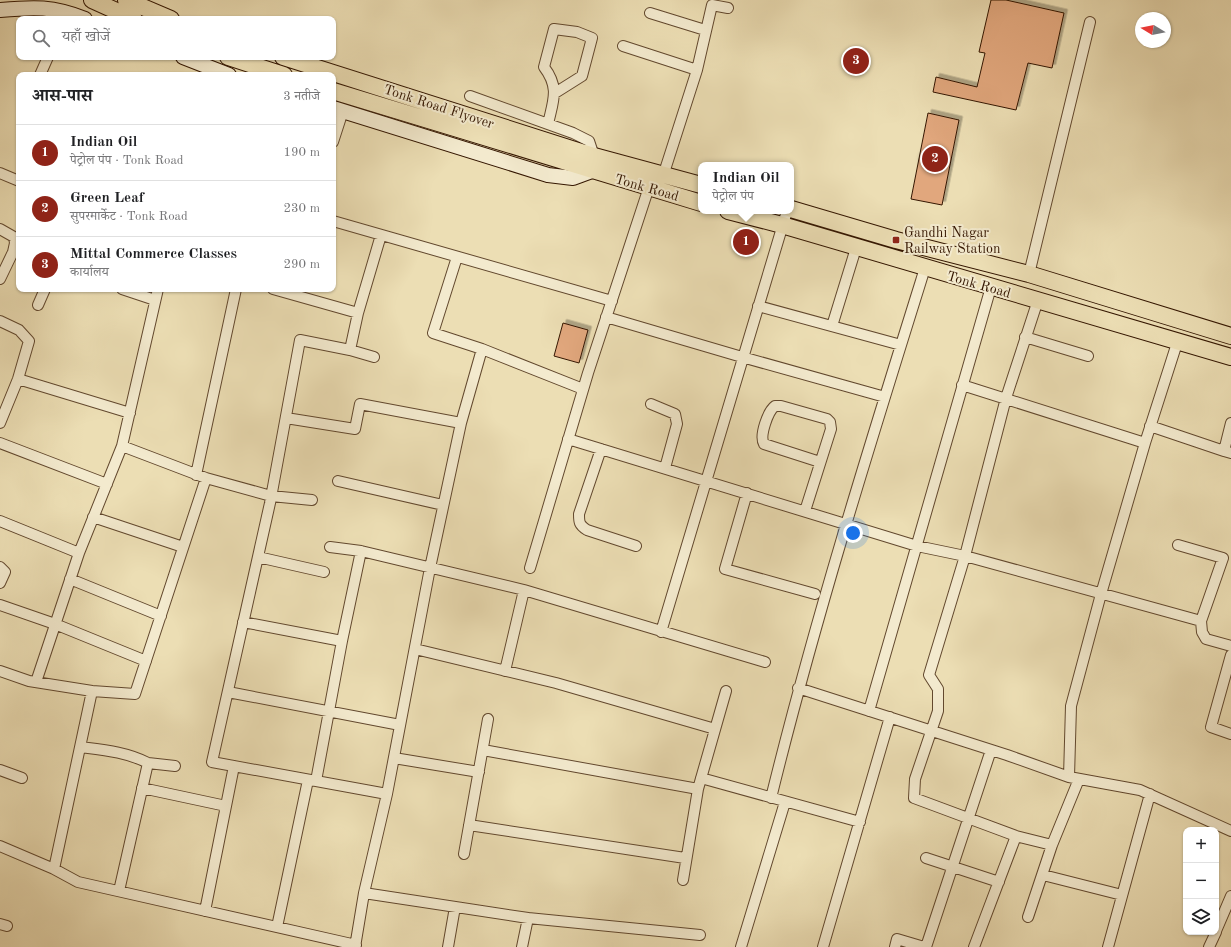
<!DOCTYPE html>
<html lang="hi">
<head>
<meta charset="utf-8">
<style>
  :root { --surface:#fff; --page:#f6f6f6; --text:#202124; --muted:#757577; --line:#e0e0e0; --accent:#8f2418 }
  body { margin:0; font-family:"Old Standard TT","Noto Serif Devanagari",serif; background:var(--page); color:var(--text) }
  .controls { position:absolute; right:12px; bottom:12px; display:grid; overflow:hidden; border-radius:8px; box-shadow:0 1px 3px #0004 }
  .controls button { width:36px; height:36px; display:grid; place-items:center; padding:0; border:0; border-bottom:1px solid var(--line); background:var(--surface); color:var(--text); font:20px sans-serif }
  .compass { position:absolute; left:1135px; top:12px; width:36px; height:36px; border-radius:50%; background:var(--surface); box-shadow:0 1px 3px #0004; rotate:280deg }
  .you { position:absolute; left:853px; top:533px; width:14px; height:14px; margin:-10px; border:3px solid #fff; border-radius:50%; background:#1a73e8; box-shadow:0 0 0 6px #1a73e833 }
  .badge { display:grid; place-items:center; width:26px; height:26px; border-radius:50%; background:var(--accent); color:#fff; font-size:13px; font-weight:700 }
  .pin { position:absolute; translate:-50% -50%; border:2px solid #fff; box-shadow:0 1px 4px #0006 }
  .popup { position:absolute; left:698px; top:162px; width:96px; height:52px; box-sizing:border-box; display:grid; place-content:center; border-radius:8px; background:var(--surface); filter:drop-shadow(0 1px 3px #0005); font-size:13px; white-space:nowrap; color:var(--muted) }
  .popup b { font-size:15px; color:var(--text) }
  .popup::after { content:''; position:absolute; left:50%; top:100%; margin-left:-8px; border:8px solid transparent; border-top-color:var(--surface) }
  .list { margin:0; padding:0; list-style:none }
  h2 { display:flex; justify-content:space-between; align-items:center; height:52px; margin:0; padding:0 16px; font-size:17px }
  h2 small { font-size:13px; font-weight:400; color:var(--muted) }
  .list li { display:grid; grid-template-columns:26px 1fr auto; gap:12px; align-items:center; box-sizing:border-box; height:56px; padding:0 16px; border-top:1px solid var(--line) }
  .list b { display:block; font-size:15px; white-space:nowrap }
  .list p { margin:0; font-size:13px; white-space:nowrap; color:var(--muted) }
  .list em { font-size:13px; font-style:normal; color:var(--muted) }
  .icon { flex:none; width:22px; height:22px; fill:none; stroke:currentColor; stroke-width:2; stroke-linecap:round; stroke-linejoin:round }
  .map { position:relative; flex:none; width:1231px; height:947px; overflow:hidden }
  .search { position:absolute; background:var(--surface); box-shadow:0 1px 3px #0004; left:16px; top:16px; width:320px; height:44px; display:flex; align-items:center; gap:10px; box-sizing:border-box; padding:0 14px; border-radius:8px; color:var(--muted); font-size:15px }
  .panel { position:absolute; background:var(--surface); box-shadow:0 1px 3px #0004; left:16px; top:72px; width:320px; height:220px; border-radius:8px }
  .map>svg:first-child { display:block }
  .building { fill:#e1a77d; stroke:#341601; filter:url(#shadow) }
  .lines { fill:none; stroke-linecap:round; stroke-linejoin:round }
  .street-casing { stroke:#62482e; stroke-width:12 }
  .secondary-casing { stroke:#341601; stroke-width:16 }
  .primary-casing { stroke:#341601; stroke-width:18 }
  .street { stroke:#f3eace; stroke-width:10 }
  .secondary { stroke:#f3eace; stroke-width:14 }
  .primary { stroke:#ecdeb4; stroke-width:16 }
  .poi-dot { fill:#8f2418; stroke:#f3eace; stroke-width:1.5 }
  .labels { text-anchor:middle; stroke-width:4; stroke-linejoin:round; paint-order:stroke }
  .street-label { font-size:14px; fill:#341601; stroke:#f3eace }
  .poi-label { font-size:14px; fill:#341601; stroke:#f3eace; text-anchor:start }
</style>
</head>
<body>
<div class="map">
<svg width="1231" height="947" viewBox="0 0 1231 947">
  <defs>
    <filter id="shadow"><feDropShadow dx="3.5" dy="-3.5" stdDeviation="0" flood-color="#0004"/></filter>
  </defs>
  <rect width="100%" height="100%" fill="#ecdeb4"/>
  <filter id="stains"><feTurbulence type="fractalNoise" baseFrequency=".005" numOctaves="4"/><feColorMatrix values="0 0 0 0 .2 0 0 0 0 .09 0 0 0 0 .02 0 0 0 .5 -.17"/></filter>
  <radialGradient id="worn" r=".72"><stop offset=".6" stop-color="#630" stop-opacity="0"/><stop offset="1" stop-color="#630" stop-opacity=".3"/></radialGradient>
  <path class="building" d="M 991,0 L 1006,0 L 1064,13 L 1052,68 L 1028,63 L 1016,110 L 933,92 L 936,77 L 977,87 L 985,53 L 979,52 Z
    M 928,113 L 959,120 L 942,205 L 911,199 Z
    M 563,323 L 588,330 L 579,363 L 554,356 Z"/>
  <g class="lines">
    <g class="street-casing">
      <path id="street" d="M 650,13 L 705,30
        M 623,46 L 697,70
        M 40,75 L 48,57
        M 470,96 L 573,133 L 589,141 L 594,156
        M 548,124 C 553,101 560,88 544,67 L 554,29 L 577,32 L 592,38 L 582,76 L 555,93
        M 333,142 L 343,111
        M 0,173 L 19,181
        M 663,176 L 697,70 L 712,5 L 728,8
        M 333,221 L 612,301
        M 0,229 L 14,237 L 15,243 L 13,252 L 0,279
        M 457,257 L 433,333 L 482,349 L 583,389
        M 1029,274 L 1090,22
        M 122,289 L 155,300
        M 273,289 L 358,313
        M 38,305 L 45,289
        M 758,306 L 901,345
        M 606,317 L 742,357 L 885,397
        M 0,321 L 19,330 L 29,341 L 18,379 L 0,423
        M 832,326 L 856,248
        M 1025,337 L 1088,356
        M 350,350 L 358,313 L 381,235
        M 374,357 L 350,350 L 300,340 L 270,503 L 212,762 L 387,794
        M 18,379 L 130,413
        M 962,385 L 1145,443
        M 651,404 L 675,414 L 677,424 L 665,468
        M 286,418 L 355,429 L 360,404 L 461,423
        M 1231,423 L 1224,451 L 1231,453
        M 1150,426 L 1224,451
        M 568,439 L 917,546 L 965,556 L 1201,621 L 1202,632 L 1206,639 L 1231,646
        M 0,443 L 107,484
        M 122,446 L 206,478 L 271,496 L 312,500
        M 601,449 L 579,514 C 579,522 579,525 587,530 L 636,546
        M 196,475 L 236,289
        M 338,481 L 443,505
        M 747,493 L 725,569 L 815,594
        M 805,511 L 831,429 L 830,422 L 827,419 L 781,406 L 775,406 C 768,411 759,436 764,444 L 820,462
        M 93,517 L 183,547
        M 0,521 L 79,553
        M 1178,545 L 1223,558 L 1201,621
        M 330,547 L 361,551 L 524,590 L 765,662
        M 258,557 L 324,572
        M 0,567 L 5,572 L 0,583
        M 530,568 L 588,373 L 649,187
        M 70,579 L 161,616
        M 0,605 L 55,624 L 146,661
        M 243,622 L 342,641
        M 661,632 L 787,211
        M 415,649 L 556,683 L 715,729
        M 1231,655 L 1211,727 L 1231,734
        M 0,671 L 29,681 L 92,691 L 135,694 L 206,478
        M 505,671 L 524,590
        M 36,682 L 79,553 L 122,446 L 158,289
        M 798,688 L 1007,755 L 1069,777 L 1140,790 L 1231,831
        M 228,692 L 400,725
        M 869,711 L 991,287
        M 80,747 C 104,750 127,752 148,763
        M 483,750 L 698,789
        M 394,758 L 479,772
        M 0,770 L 22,778
        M 1069,777 L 1071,706 L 1101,594 L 1145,443 L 1178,340
        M 701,778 L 860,822
        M 316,781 L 342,641 L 361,551
        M 142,788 L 226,806
        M 771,798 C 815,619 870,444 925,268
        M 469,825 L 685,858
        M 1016,836 L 1052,845 L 1079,779
        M 0,846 L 54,869 L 78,882 L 356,945
        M 464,854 L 488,719
        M 926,858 L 999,882
        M 54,869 L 92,691
        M 1043,875 L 1122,895
        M 683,880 L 698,789 L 726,691
        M 119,891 L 148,763 L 175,766
        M 364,893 L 528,918 L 700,935
        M 205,911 L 234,766
        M 1028,917 L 1052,845
        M 0,924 L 7,926
        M 277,927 L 308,780
        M 1216,931 L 1231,896
        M 355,947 L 364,893 L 387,794 L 430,568 L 461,423 L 482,349
        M 448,947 L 455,907
        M 522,947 L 528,918
        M 741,947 L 785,802
        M 823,947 L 890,717
        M 895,947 L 897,939 L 924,947
        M 926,947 L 991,750
        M 974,947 L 1016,836 L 914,798 L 915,779 L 938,711 L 938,689 L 929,675 L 965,556 L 1006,398 L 1038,300
        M 1108,947 L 1150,794
        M 1209,947 L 1216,932"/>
    </g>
    <g class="secondary-casing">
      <path id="secondary" d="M 0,10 C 34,7 53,6 85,19
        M 183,57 L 229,75
        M 333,108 L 548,175 L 573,178 L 592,171"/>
    </g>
    <g class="primary-casing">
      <path id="primary" d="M 92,0 L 134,19
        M 126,0 L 171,19
        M 228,57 L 284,75
        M 283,57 L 594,156 L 701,185
        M 333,91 L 701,203
        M 791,209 L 896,240 L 1029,274 L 1231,336
        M 728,211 L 782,225 L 1231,357"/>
    </g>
    <use href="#street" class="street"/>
    <use href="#secondary" class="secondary"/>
    <use href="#primary" class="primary"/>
  </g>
  <rect class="poi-dot" x="892" y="236" width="8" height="8" rx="2"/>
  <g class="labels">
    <g class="street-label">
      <text transform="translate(439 106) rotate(18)" y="5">Tonk Road Flyover</text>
      <text transform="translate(647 187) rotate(16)" y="5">Tonk Road</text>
      <text transform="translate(979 284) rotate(16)" y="5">Tonk Road</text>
    </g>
    <g class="poi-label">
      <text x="904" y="237">Gandhi Nagar<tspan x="904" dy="16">Railway Station</tspan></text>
    </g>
  </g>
  <rect width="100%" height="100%" filter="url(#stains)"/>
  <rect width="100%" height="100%" fill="url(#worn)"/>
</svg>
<div class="controls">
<button>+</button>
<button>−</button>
<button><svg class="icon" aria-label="layers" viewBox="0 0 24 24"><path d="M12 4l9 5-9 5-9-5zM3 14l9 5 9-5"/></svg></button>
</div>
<svg class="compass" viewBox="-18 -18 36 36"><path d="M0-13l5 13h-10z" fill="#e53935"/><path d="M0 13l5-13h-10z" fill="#757577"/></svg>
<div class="you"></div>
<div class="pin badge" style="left:746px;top:242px">1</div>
<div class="popup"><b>Indian Oil</b>पेट्रोल पंप</div>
<div class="pin badge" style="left:935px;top:159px">2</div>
<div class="pin badge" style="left:856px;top:61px">3</div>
<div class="search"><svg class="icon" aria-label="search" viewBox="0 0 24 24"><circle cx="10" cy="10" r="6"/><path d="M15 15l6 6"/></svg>यहाँ खोजें</div>
<section class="panel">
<h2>आस-पास<small>3 नतीजे</small></h2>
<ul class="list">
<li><span class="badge">1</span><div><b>Indian Oil</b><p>पेट्रोल पंप · Tonk Road</p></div><em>190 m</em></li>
<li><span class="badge">2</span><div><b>Green Leaf</b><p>सुपरमार्केट · Tonk Road</p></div><em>230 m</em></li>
<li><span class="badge">3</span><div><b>Mittal Commerce Classes</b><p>कार्यालय</p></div><em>290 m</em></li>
</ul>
</section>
</div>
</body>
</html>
